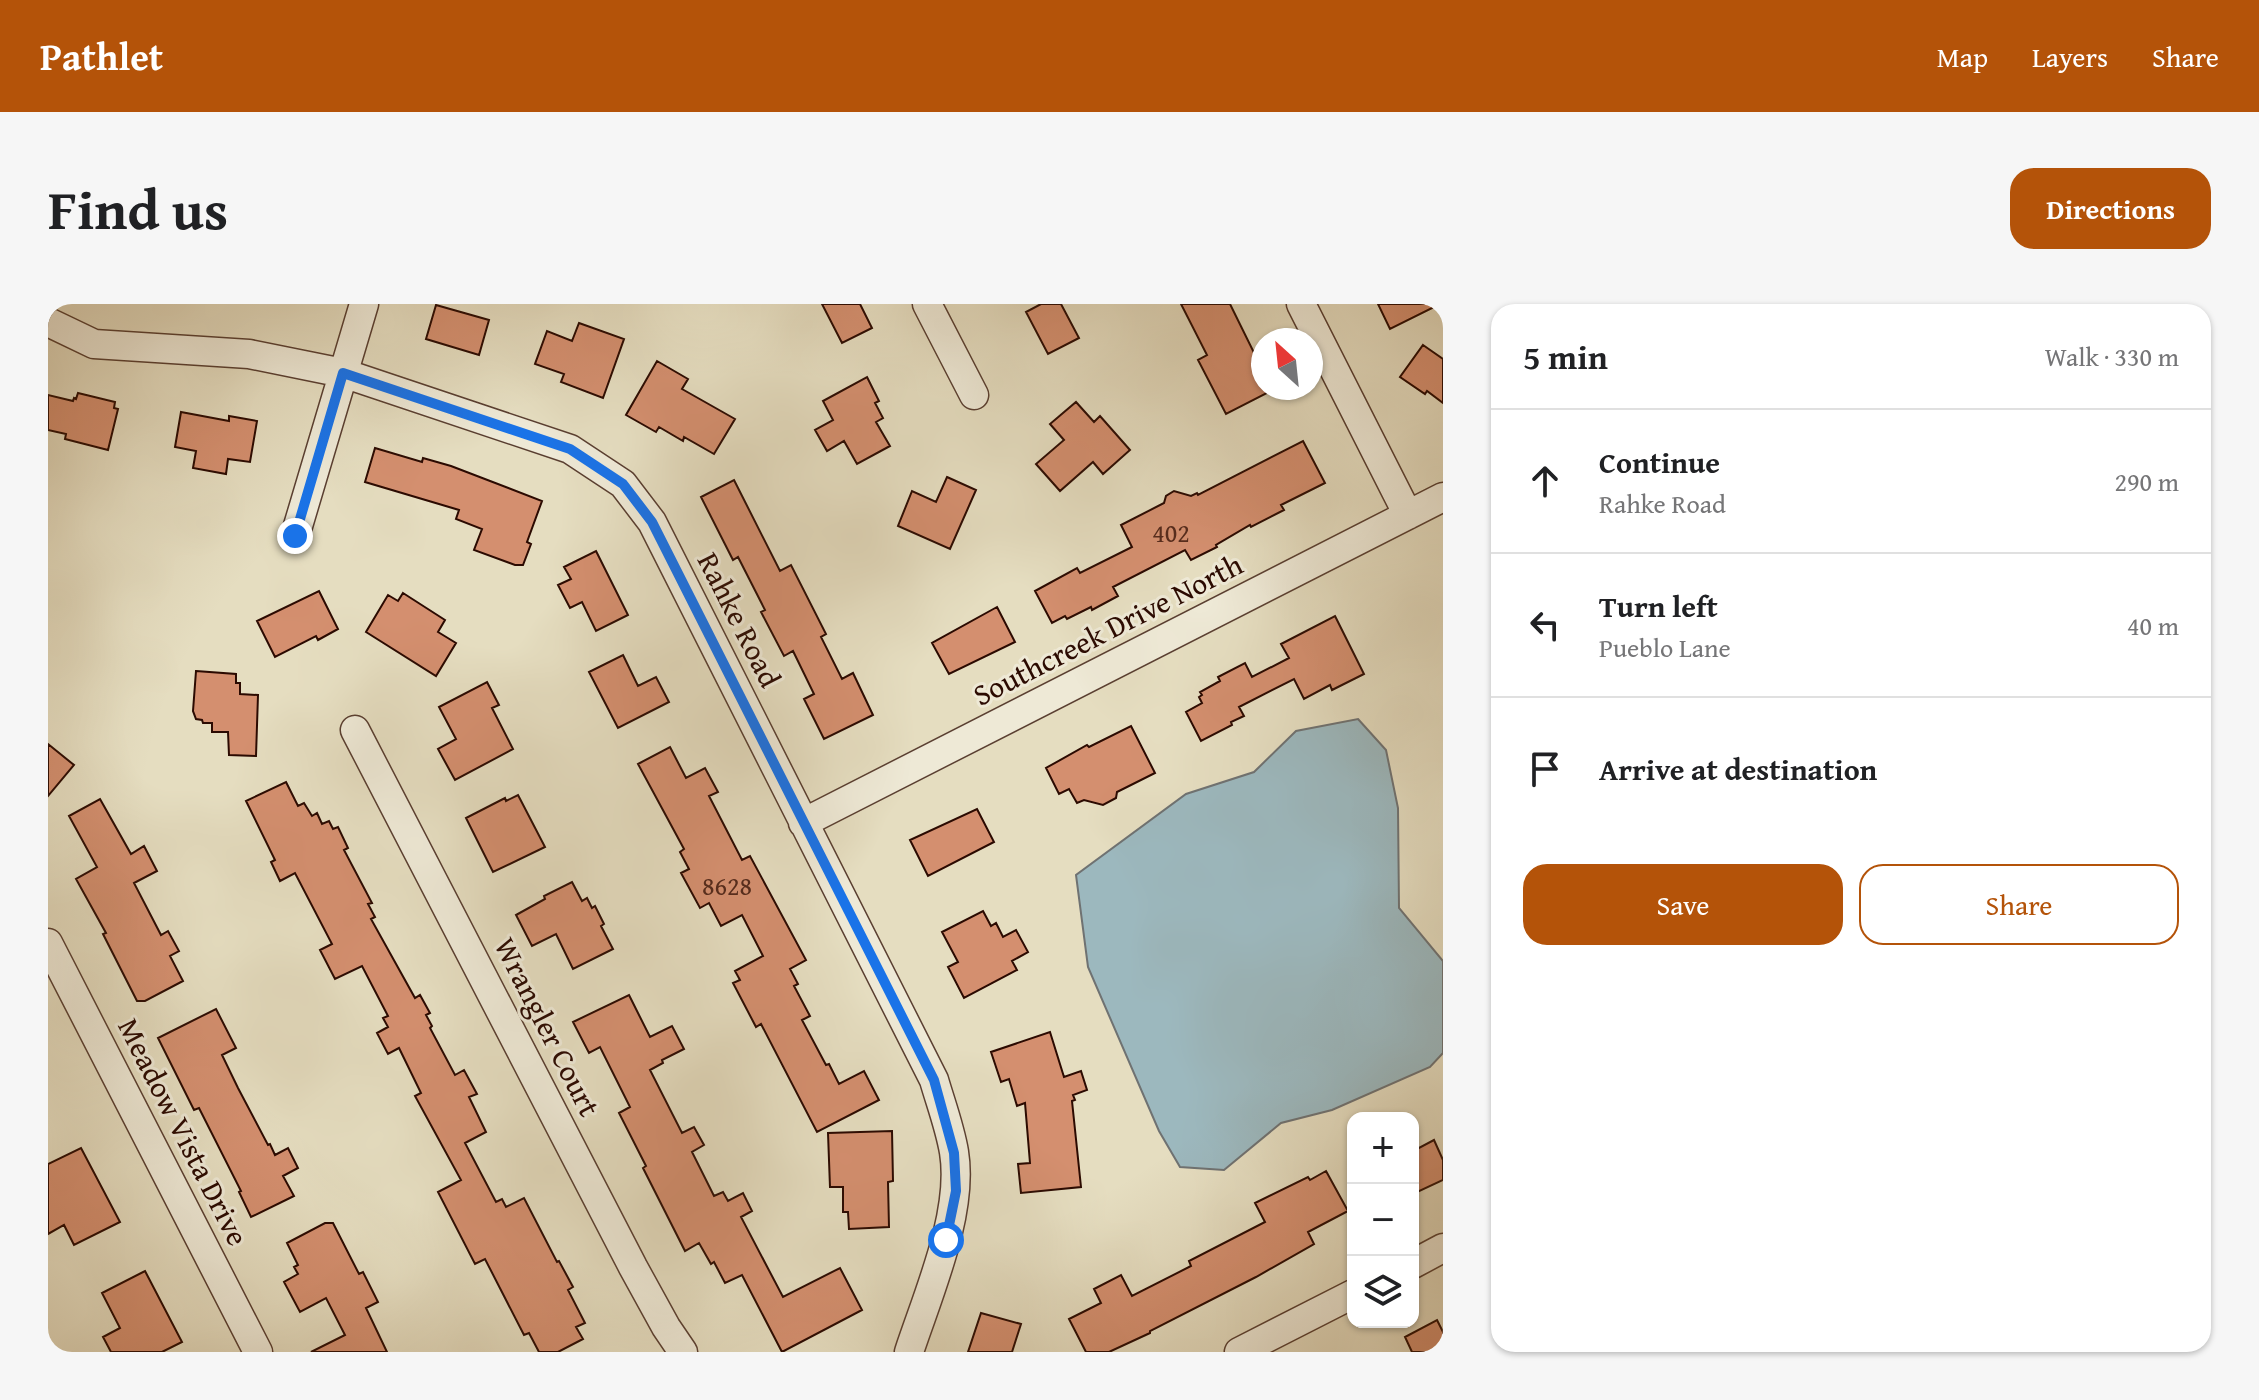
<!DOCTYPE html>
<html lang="en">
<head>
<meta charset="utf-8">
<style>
  :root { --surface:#fff; --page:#f6f6f6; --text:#202124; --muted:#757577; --line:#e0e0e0; --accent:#b45309 }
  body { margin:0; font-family:"Gentium Book Plus",serif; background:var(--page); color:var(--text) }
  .controls { position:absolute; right:24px; bottom:24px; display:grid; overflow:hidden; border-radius:16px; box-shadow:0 2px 6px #0004 }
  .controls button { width:72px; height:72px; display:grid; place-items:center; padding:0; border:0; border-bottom:2px solid var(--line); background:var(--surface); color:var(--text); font:40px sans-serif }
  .compass { position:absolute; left:1203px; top:24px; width:72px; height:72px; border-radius:50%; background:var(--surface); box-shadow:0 2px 6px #0004; rotate:333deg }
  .stop { position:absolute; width:24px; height:24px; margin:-18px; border:6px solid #1a73e8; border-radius:50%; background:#fff }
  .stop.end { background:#1a73e8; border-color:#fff; box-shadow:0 2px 8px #0008 }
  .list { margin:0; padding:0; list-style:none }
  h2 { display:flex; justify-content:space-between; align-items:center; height:104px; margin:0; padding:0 32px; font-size:34px }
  h2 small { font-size:26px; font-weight:400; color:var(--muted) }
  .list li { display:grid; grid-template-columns:52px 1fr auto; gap:24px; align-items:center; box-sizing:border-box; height:144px; padding:0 32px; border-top:2px solid var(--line) }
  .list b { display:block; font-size:30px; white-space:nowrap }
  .list p { margin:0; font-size:26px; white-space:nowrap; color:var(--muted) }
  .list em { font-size:26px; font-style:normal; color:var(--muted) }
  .actions { display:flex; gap:16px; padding:24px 32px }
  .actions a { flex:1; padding:18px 0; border:2px solid var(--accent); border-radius:24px; text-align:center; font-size:28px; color:var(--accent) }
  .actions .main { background:var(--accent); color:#fff }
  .icon { flex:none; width:44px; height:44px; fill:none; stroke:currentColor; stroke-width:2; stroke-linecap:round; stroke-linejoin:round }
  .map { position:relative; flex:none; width:1395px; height:1048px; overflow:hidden; border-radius:24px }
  header { display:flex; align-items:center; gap:48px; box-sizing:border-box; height:112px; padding:0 40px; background:var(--accent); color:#fff }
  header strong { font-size:38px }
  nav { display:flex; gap:44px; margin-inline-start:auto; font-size:28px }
  .intro { display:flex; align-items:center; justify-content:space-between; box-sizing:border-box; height:192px; padding:0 48px }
  h1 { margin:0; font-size:56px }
  .button { padding:20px 36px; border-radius:24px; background:var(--accent); color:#fff; font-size:28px; font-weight:700 }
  main { display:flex; gap:48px; padding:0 48px }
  aside { flex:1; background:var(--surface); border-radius:24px; box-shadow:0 2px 6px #0004 }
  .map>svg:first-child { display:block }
  .water { fill:#9cb8be; stroke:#6f7272; stroke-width:2 }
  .building { fill:#d48f6f; stroke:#2b0a01; stroke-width:2 }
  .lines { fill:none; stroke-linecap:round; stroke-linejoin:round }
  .minor-casing { stroke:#5a3f31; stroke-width:31 }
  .minor { stroke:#eee9d6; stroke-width:28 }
  .route { stroke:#1a73e8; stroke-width:10 }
  .labels { text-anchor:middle; stroke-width:6; stroke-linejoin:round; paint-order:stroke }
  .number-label { font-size:26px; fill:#552b1c }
  .street-label { font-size:30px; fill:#2b0a01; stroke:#eee9d6 }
</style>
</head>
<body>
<header>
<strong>Pathlet</strong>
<nav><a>Map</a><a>Layers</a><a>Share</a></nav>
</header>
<div class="intro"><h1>Find us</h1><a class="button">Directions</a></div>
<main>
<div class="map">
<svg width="1395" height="1048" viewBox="0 0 1395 1048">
  <rect width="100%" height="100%" fill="#e5ddc0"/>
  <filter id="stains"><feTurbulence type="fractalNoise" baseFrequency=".0025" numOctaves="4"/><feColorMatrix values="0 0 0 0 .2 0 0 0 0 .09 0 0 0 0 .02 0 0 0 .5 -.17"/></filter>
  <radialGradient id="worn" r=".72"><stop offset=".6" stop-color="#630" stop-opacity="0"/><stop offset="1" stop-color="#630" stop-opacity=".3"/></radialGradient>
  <path class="water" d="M 1310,415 L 1338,446 L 1350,504 L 1351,604 L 1395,657 L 1395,749 L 1382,763 L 1284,806 L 1233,819 L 1176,866 L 1132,863 L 1111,827 L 1040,663 L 1028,571 L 1138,490 L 1206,468 L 1248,427 Z"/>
  <path class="building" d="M 774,0 L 812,0 L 824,24 L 794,39 Z
    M 993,0 L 1013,0 L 1031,34 L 1000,50 L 978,8 Z
    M 1133,0 L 1182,0 L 1215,67 L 1215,84 L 1218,84 L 1221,88 L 1178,110 L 1150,56 L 1159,51 Z
    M 1330,0 L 1392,0 L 1342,25 Z
    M 388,1 L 441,16 L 431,51 L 378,35 Z
    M 531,19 L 576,35 L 555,94 L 513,78 L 516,70 L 487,60 L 499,27 L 524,37 Z
    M 1375,41 L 1395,55 L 1395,99 L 1379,87 L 1377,90 L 1352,73 Z
    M 609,57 L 640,75 L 634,85 L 687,115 L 666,150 L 636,133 L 635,137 L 611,123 L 608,128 L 578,111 Z
    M 819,73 L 831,97 L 827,99 L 835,114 L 828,118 L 842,142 L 809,160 L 796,137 L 779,147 L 767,126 L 785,116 L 775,97 Z
    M 30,89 L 67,98 L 66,104 L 70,105 L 60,146 L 17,135 L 18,130 L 0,126 L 0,91 L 25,97 L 26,94 L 28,95 Z
    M 1028,98 L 1046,118 L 1052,112 L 1082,146 L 1055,170 L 1045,158 L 1012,187 L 988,160 L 1016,136 L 1002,120 Z
    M 133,108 L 181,117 L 181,112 L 209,117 L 202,158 L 180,155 L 178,170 L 145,164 L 148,147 L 127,143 Z
    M 1255,137 L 1277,179 L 1233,201 L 1236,206 L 1203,223 L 1202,221 L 1168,241 L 1169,243 L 1143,256 L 1137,246 L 1065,283 L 1070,292 L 1044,306 L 1043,303 L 1019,315 L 1017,312 L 1004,319 L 987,287 L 1029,264 L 1032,269 L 1084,243 L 1073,221 L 1116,199 L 1118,192 L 1126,187 L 1143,192 L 1149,189 L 1150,191 Z
    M 327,144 L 374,158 L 375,154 L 403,162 L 494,197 L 479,238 L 483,240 L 475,261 L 467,261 L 426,246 L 434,225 L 408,215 L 411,206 L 317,178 Z
    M 899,173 L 928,186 L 902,245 L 850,222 L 864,187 L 888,198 Z
    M 686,176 L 732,267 L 743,261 L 778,330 L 773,333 L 794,375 L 805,369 L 825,411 L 776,435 L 756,395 L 766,390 L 745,347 L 736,352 L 713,308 L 717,306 L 690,253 L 685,256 L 653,193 Z
    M 548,247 L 580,311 L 548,327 L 534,298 L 522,304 L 510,281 L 523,275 L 516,263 Z
    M 271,287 L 290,325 L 270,336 L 268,332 L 227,353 L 209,317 Z
    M 355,289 L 397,316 L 390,328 L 408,339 L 388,372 L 318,328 L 340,291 L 350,297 Z
    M 949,303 L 967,338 L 901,370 L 884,339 Z
    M 1287,312 L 1316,370 L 1284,386 L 1282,381 L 1256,395 L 1246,375 L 1191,403 L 1196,412 L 1183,418 L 1184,421 L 1153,437 L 1138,408 L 1154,399 L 1151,393 L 1154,391 L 1152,388 L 1172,377 L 1170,373 L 1197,359 L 1204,373 L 1241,354 L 1233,340 Z
    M 575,351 L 590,382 L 608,373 L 621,398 L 570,424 L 541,368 Z
    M 148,367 L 188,370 L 188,379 L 192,379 L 192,390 L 210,391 L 208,452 L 181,451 L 180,428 L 164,428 L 164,419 L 155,419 L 154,416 L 148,415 L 145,407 Z
    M 439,378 L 451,401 L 444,404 L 465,445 L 407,476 L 390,445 L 408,435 L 391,403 Z
    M 1083,422 L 1107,469 L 1069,488 L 1068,494 L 1055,501 L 1036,496 L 1029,499 L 1021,485 L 1011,490 L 998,464 L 1039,441 L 1041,443 Z
    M 0,440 L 26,461 L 0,492 Z
    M 622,443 L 638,474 L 657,464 L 670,488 L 661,492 L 694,556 L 702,552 L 758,656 L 742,665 L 750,680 L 746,682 L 762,712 L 754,716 L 778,761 L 781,760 L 791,780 L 816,767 L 831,796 L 769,828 L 713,720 L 708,723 L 685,679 L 692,676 L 687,667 L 715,652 L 694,611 L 673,622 L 661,599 L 652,604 L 633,569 L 641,565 L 632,548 L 636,545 L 590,460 Z
    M 238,478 L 250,502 L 256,499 L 264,512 L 269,509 L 274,520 L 281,517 L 285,525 L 290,523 L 300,544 L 296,546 L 324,599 L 320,600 L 327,613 L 323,615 L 367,694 L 372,691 L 382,709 L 378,711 L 384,722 L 382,724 L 407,771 L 416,766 L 429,790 L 421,793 L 438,828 L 417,839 L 448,898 L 454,895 L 458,903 L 476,894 L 509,958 L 511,957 L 525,983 L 520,986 L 537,1019 L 528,1023 L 535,1035 L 510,1048 L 491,1048 L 481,1029 L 476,1031 L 437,955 L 427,960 L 390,888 L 413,876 L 367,792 L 373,789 L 351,744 L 340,750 L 329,729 L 340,723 L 335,714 L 340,712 L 314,662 L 287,675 L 272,646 L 284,640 L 247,569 L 232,577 L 223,558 L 227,556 L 198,497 Z
    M 470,491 L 497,543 L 445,568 L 418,514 L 457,494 L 458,497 Z
    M 52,495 L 83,550 L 96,542 L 109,567 L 86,579 L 113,631 L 120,627 L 131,647 L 122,652 L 135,677 L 97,697 L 89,697 L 55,630 L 58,629 L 28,575 L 49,563 L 21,512 Z
    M 929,505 L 946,538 L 880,572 L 862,536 Z
    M 524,578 L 534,597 L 539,594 L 544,604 L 547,602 L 556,620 L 553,622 L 565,645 L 525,665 L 508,630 L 484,642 L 468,611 L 497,595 L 496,592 Z
    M 935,607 L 943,622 L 948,619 L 955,633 L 968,626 L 980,648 L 964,657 L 969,666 L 916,694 L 900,663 L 910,658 L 894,628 Z
    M 581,691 L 602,733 L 624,722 L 636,745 L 614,756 L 615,759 L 602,766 L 634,829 L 646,823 L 656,841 L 644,848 L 666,892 L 675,888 L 680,897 L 695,889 L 704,907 L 693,913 L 735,993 L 792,964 L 814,1006 L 734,1048 L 694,971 L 677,979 L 666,958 L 663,960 L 651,939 L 637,947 L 595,864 L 598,862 L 571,809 L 582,803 L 552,743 L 541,749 L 525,718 Z
    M 168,705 L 188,744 L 174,751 L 190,784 L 220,841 L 222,840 L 227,851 L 240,844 L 250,864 L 235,872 L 246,892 L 203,913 L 191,888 L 193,887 L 151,804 L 146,806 L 110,734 Z
    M 1002,728 L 1016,773 L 1033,767 L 1039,786 L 1025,791 L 1027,796 L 1024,797 L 1033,883 L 973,889 L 970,860 L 982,859 L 977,799 L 969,802 L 961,775 L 953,778 L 943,748 Z
    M 844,827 L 845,877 L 840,878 L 841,923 L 801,925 L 800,908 L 795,908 L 795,883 L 782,883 L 780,829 Z
    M 1386,836 L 1395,856 L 1395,876 L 1365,890 L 1365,847 Z
    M 33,844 L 72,918 L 26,941 L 16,921 L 0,930 L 0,860 Z
    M 1278,867 L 1300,907 L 1260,928 L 1266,940 L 1208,973 L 1102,1027 L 1102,1029 L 1061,1048 L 1038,1048 L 1021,1015 L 1053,999 L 1046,985 L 1073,971 L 1084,992 L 1143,962 L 1141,957 L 1217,918 L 1207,899 L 1260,873 L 1262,876 Z
    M 277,919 L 285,919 L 311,970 L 315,968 L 330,998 L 318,1004 L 339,1048 L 263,1048 L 297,1031 L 278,994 L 252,1008 L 236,978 L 250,970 L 246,963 L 250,961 L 239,939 Z
    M 97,967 L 134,1038 L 114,1048 L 63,1048 L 55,1033 L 72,1024 L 54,989 Z
    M 933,1009 L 973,1020 L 964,1048 L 920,1048 Z
    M 1389,1016 L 1395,1028 L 1395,1048 L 1364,1048 L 1357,1033 Z"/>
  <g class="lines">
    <g class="minor-casing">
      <path id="minor" d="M 879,0 L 926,91
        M 1253,0 L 1360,211
        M 0,18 L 46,40 L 201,50 L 295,69 L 522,145 L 575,180 L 604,218 L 886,776 C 893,800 902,824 906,848 C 916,909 880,990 861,1048
        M 247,232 L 316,0
        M 307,426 L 585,963 L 618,1023 L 635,1048
        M 755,519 L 1395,193
        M 0,639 L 210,1048
        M 1365,960 L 1395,944
        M 1191,1048 L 1305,990"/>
    </g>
    <use href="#minor" class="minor"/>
  </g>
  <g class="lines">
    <path class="route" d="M 247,232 L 295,69 L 522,145 L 575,180 L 604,218 L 886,776 L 906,849 L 908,887 L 898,936"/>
  </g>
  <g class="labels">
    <g class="number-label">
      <text x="1123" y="238">402</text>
      <text x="679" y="591">8628</text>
    </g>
    <g class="street-label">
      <text transform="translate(691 316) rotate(63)" y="10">Rahke Road</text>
      <text transform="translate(1060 326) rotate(-27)" y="10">Southcreek Drive North</text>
      <text transform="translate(499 723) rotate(63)" y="10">Wrangler Court</text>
      <text transform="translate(135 828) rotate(63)" y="10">Meadow Vista Drive</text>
    </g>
  </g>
  <rect width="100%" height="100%" filter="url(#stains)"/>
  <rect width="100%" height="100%" fill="url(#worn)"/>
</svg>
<div class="controls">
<button>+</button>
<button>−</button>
<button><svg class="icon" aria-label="layers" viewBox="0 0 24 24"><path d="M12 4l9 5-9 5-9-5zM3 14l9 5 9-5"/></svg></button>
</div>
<svg class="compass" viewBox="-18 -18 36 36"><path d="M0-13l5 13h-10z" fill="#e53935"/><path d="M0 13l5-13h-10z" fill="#757577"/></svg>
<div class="stop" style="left:898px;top:936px"></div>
<div class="stop end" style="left:247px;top:232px"></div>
</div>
<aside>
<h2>5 min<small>Walk · 330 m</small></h2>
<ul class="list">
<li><svg class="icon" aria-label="ahead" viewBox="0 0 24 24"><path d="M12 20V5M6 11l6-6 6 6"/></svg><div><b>Continue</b><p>Rahke Road</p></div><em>290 m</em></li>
<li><svg class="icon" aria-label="left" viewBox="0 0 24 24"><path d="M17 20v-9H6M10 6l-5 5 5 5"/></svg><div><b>Turn left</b><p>Pueblo Lane</p></div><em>40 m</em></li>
<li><svg class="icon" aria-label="arrive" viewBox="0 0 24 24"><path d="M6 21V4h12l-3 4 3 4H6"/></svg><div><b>Arrive at destination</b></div></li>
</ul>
<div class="actions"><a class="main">Save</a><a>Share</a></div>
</aside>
</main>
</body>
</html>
